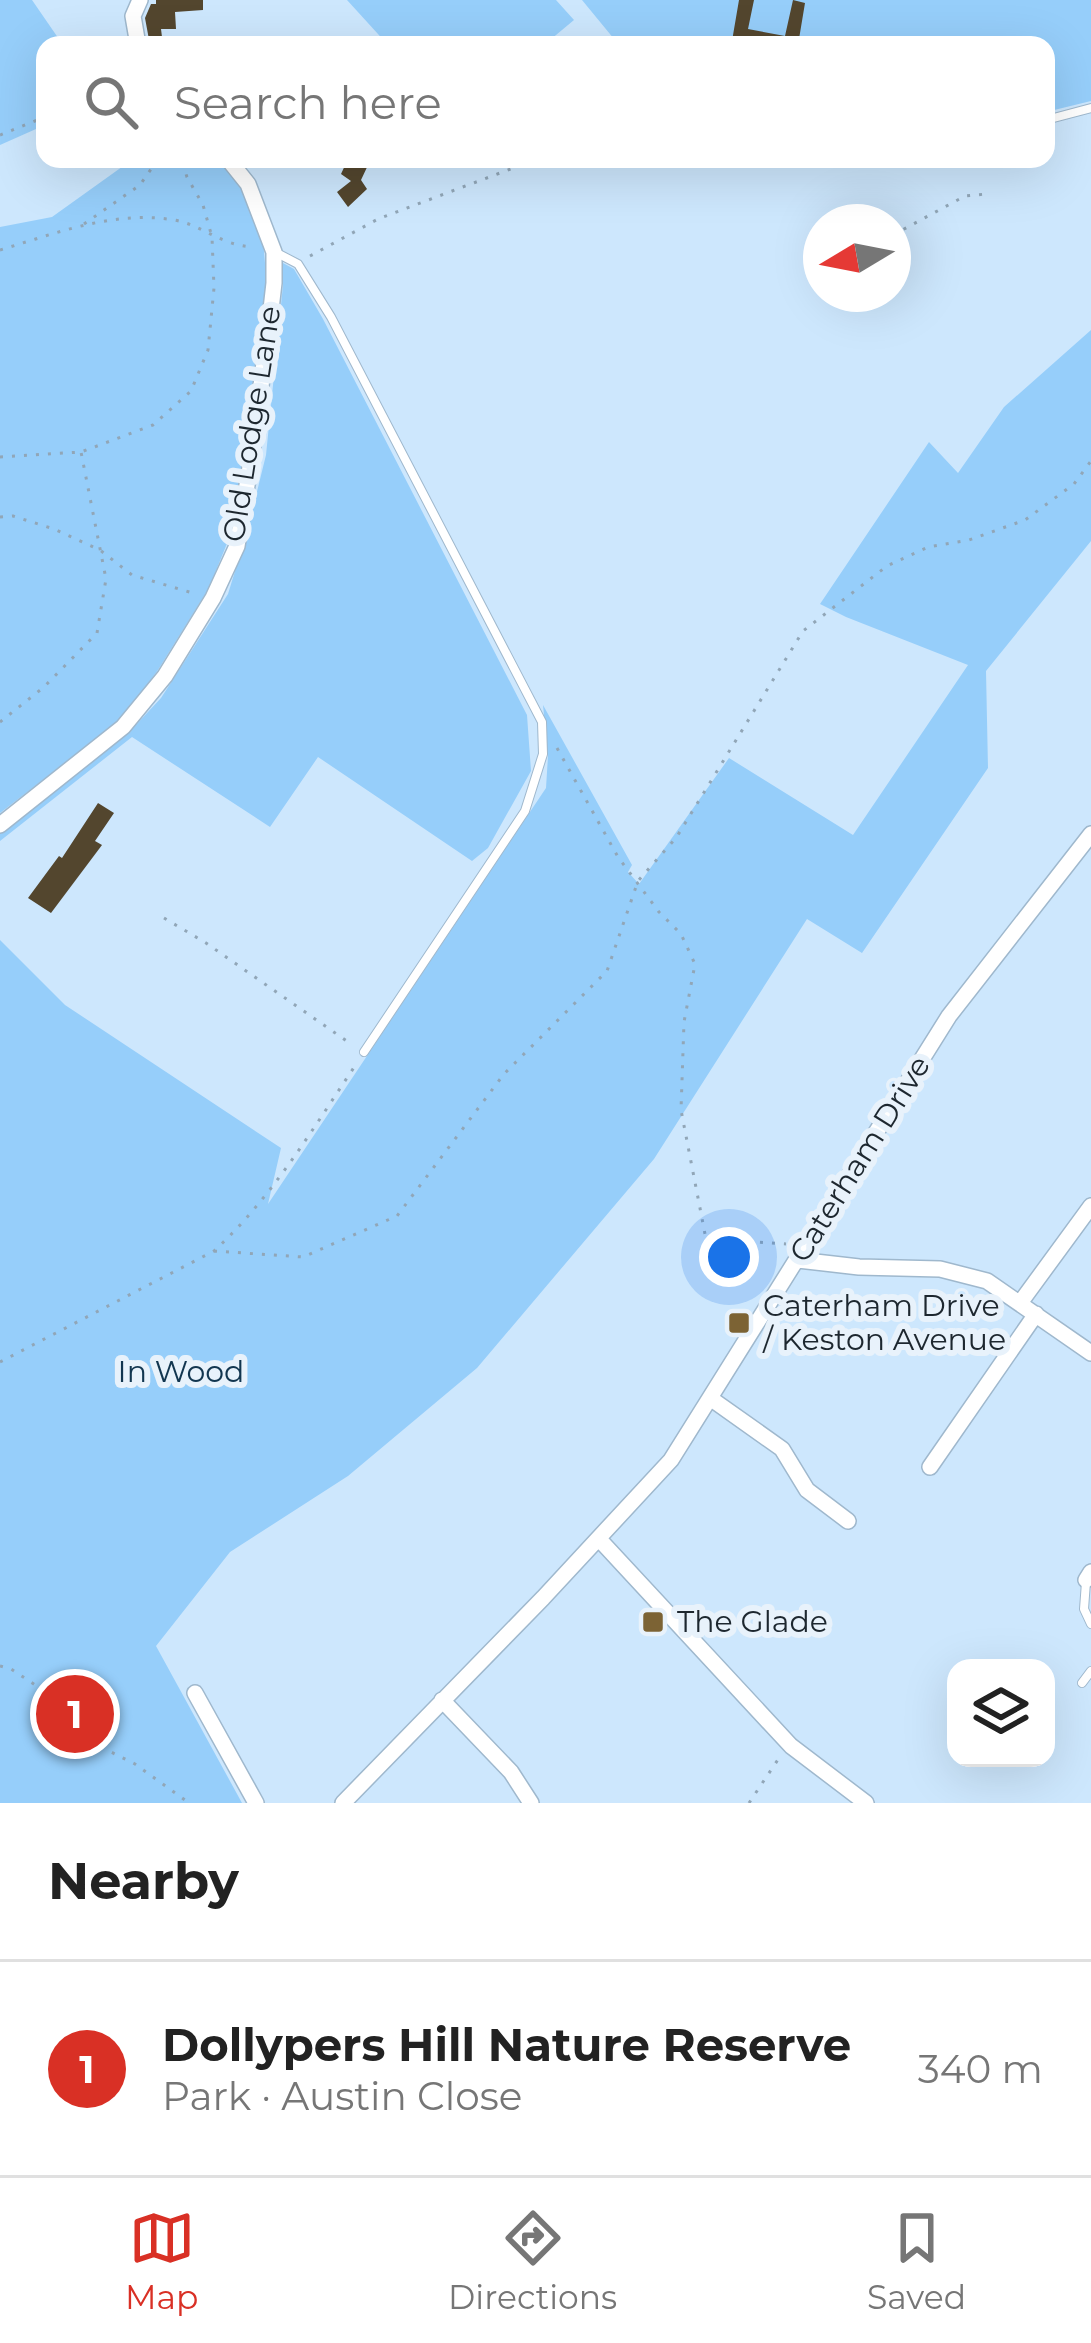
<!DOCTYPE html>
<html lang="en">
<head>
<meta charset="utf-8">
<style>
  :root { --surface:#fff; --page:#f2f2f2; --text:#222; --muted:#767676; --line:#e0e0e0; --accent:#d93025 }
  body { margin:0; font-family:Montserrat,sans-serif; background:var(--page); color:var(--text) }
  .controls { position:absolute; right:36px; bottom:36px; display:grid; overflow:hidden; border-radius:24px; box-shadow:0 12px 48px #0002 }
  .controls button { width:108px; height:108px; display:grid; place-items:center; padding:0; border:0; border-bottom:3px solid var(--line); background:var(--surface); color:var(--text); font:60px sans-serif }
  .compass { position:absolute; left:803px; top:204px; width:108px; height:108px; border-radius:50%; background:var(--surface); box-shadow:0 12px 48px #0002; rotate:260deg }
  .you { position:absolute; left:729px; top:1257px; width:42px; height:42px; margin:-30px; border:9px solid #fff; border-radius:50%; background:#1a73e8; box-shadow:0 0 0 18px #1a73e833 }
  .badge { display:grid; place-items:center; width:78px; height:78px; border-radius:50%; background:var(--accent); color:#fff; font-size:39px; font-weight:700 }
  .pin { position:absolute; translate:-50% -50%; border:6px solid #fff; box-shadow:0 3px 12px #0006 }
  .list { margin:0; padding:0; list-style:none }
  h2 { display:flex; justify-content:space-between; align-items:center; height:156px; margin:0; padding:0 48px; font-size:51px }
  h2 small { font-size:39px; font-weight:400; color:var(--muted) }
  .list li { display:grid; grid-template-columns:78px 1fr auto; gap:36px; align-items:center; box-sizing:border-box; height:216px; padding:0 48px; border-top:3px solid var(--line) }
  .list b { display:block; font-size:45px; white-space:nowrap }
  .list p { margin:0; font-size:39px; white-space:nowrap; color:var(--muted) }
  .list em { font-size:39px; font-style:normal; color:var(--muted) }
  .icon { flex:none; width:66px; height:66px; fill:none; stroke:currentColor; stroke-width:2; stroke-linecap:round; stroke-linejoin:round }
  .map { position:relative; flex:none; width:1091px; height:1803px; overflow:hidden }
  .search { position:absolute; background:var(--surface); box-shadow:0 12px 48px #0002; left:36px; right:36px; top:36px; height:132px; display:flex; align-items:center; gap:30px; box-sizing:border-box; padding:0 42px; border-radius:24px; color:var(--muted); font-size:45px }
  .sheet { height:372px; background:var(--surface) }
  nav { display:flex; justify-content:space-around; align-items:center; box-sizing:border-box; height:168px; border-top:3px solid var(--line); background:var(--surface); font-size:33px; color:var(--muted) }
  nav a { display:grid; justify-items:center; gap:6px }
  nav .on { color:var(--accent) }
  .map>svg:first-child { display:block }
  .green { fill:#96cefa }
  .building { fill:#53462e }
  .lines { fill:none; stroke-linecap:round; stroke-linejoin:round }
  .service-casing { stroke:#9fb8cd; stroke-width:10 }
  .minor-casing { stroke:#9fb8cd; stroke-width:18 }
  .path { stroke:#91a6b7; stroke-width:3; stroke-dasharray:3 9; stroke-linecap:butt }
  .service { stroke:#fff; stroke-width:8 }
  .minor { stroke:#fff; stroke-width:15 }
  .poi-dot { fill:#7c6334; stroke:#e8f2fb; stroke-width:4.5 }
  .labels { text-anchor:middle; stroke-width:12; stroke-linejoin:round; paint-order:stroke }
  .street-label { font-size:30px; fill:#1d272f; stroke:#e8f2fb }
  .poi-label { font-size:30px; fill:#1d272f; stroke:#e8f2fb; text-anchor:start }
  .park-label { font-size:30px; fill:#123650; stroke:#e8f2fb }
</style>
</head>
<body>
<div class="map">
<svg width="1091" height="1803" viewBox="0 0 1091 1803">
  <rect width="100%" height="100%" fill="#cde7fd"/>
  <path class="green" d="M 0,0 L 32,0 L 63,45 L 45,45 L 45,125 L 0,145 Z
    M 347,0 L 556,0 L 574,20 L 544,45 L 388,45 Z
    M 582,0 L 1091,0 L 1091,101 L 1046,112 L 1046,45 L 619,45 Z
    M 133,159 L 220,159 L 240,186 L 263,240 L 267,286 L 255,401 L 228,541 L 209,588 L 158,670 L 122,719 L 0,813 L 0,227 L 52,217 Z
    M 283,263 L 294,269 L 323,319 L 527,715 L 531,771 L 488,848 L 472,861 L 318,757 L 270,827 L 132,737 L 0,841 L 0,831 L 132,729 L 161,698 L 228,594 L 247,532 L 266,455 L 283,285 Z
    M 1091,330 L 1091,541 L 986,671 L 988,768 L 862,953 L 807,919 L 654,1159 L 477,1368 L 348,1476 L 230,1552 L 156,1646 L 242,1803 L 0,1803 L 0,940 L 65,1005 L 281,1148 L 268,1204 L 546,788 L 548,756 L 543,705 L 632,865 L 628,872 L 639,884 L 729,758 L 853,835 L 968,665 L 846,617 L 820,604 L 929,442 L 958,473 L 1004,407 Z"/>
  <path class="building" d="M 156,0 L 203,0 L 203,10 L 175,12 L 176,29 L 161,29 L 163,45 L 150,45 L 145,18 L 151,4 L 156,4 Z
    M 739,0 L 754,0 L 748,29 L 785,36 L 793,0 L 805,3 L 798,45 L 751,45 L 732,41 Z
    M 348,159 L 359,159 L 369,163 L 361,180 L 367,189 L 348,207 L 337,192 L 351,181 L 341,174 Z
    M 98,803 L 114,813 L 95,841 L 102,845 L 51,913 L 28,898 L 59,856 L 62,858 Z"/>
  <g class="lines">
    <g class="service-casing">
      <path id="service" d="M 1046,120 L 1091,108
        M 275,252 L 298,264 L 331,317 L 542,722 L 543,754 L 525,811 L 364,1052
        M 1086,1582 L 1084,1609 L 1091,1624
        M 1082,1683 L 1091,1671"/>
    </g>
    <g class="minor-casing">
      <path id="minor" d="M 138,45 L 133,16 L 140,0
        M 0,825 L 123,727 L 165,676 L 213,598 L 237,546 L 251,461 L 270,318 L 274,283 L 274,252 L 248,184 L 228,159
        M 798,1260 L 859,1267 L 940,1269 L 987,1281 L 1091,1353
        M 1020,1303 L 1091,1206
        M 710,1398 L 782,1449 L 807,1490 L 848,1521
        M 930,1467 L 1036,1314
        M 599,1539 L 791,1746 L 866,1803
        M 1086,1580 L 1091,1572
        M 195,1693 L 256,1803
        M 442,1700 L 511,1772 L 531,1803
        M 343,1803 L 543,1598 L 671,1460 L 949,1016 L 1091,834"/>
    </g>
    <path class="path" d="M 0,135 L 45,117
      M 84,224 L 140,185 L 158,159
      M 893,235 L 965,196 L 986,194
      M 0,250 C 57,233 114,210 174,220 C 203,225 219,245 253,247
      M 310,256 L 378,219 L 537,159
      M 0,457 L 81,452 L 153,425 L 191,391 L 208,350 L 214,288 L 212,237 L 203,205 L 187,177 L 181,159
      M 0,517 L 13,516 L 54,529 L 100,550 L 132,575 L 196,594
      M 0,722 L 44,687 L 97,633 L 106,579 L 81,452
      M 557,748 L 618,857 L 659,912 L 681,934 L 695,964 L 684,1022 L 681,1110 L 705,1234 L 711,1239 L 786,1244
      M 164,918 L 206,943 L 351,1044
      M 214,1251 L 303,1257 L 397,1216 L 504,1074 L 607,971 L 638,881 L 676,838 L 803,631 L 887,566 L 928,547 L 969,540 L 1025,520 L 1074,484 L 1091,461
      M 0,1362 L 214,1251 C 272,1198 313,1128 357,1063
      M 0,1666 L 11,1669 L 84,1717 L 111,1752 L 135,1764 L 189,1803
      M 749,1803 L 781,1755"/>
    <use href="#service" class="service"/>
    <use href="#minor" class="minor"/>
  </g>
  <g class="poi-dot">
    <rect x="727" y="1311" width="24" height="24" rx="6"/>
    <rect x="641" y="1610" width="24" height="24" rx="6"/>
  </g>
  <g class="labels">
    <g class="street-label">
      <text transform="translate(252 424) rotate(-81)" y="10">Old Lodge Lane</text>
      <text transform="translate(860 1159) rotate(-58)" y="10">Caterham Drive</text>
    </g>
    <g class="poi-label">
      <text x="763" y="1316">Caterham Drive<tspan x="763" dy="34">/ Keston Avenue</tspan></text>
      <text x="677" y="1632">The Glade</text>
    </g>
    <g class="park-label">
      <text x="181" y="1382">In Wood</text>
    </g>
  </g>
</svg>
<div class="controls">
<button><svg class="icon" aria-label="layers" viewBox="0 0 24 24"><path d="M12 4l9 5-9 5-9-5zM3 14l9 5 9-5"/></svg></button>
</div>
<svg class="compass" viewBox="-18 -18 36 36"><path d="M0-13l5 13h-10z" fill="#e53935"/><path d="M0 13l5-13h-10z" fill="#767676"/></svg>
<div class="you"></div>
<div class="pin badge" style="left:75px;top:1714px">1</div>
<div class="search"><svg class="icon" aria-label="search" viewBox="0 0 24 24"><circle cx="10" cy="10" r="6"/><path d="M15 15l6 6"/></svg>Search here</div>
</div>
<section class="sheet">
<h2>Nearby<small></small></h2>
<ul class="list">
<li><span class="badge">1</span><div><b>Dollypers Hill Nature Reserve</b><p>Park · Austin Close</p></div><em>340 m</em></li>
</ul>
</section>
<nav>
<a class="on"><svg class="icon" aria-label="map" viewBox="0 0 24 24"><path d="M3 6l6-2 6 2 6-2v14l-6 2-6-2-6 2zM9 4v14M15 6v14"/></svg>Map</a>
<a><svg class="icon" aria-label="directions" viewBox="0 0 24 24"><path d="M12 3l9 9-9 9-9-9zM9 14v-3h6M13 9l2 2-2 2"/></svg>Directions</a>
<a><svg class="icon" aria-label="saved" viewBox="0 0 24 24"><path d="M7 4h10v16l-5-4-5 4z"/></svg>Saved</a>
</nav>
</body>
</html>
